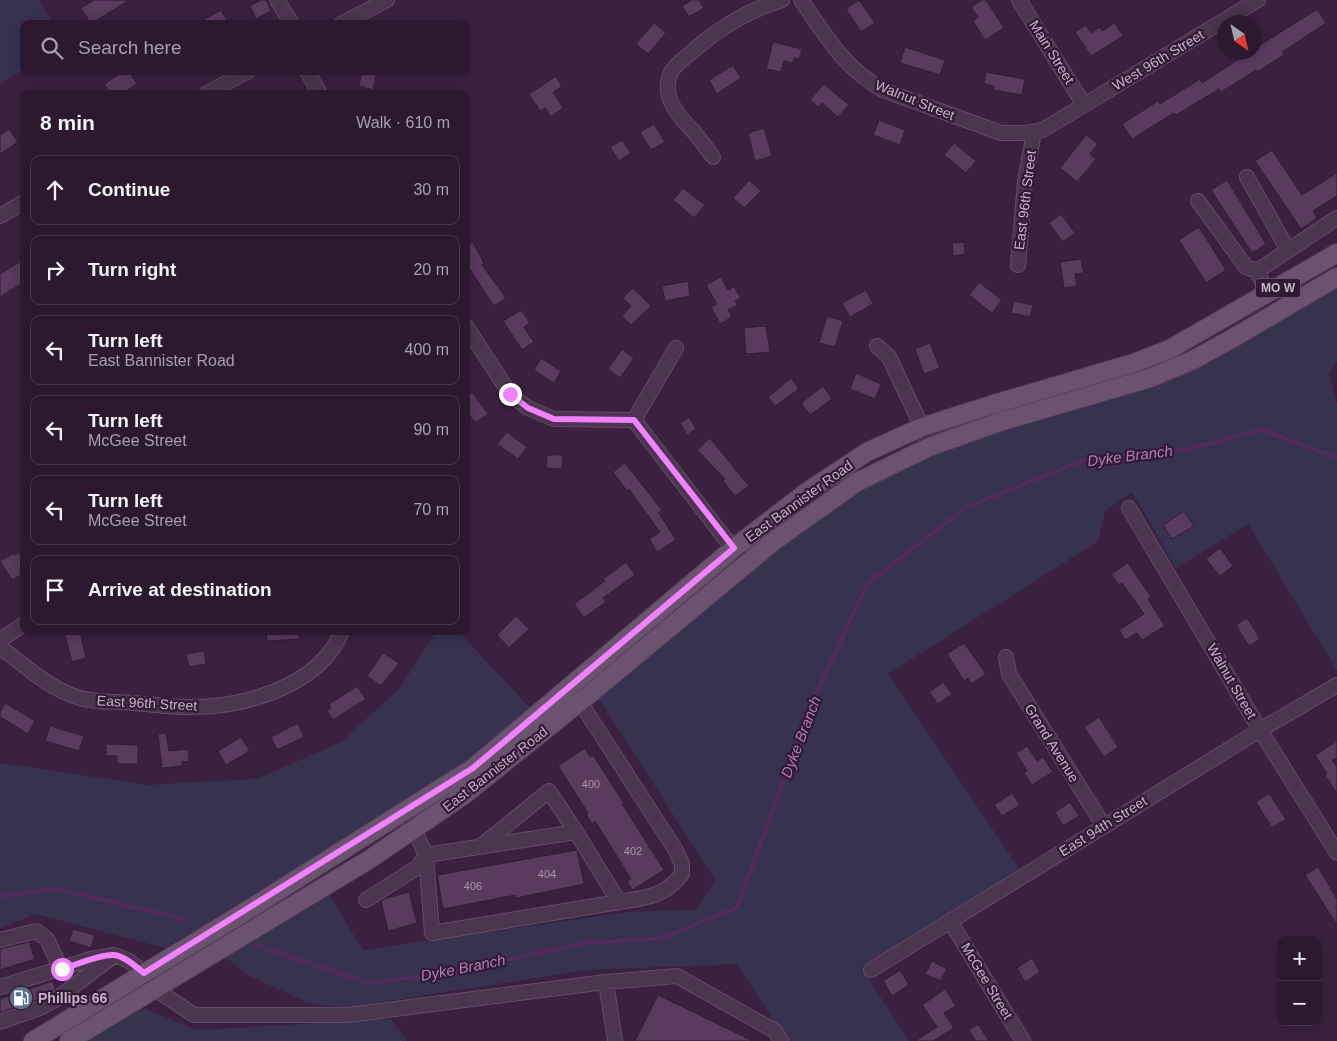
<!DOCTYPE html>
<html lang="en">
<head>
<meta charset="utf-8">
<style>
  :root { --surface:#2c1930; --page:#38263c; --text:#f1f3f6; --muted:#a6a0ab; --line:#48384c }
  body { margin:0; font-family:Arial,sans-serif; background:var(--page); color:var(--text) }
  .controls { position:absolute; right:15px; bottom:15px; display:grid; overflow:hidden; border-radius:10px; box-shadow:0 2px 12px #0003 }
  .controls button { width:45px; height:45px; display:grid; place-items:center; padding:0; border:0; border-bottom:1px solid var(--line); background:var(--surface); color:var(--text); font:25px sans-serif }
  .compass { position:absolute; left:1217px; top:15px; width:45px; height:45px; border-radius:50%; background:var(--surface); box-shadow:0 2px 12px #0003; rotate:146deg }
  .stop { position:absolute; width:15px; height:15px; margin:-11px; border:4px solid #f182ff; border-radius:50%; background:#fff }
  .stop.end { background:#f182ff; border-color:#fff; box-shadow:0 1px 5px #0008 }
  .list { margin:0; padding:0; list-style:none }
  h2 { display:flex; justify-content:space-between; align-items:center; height:65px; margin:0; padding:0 20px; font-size:21px }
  h2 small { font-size:16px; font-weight:400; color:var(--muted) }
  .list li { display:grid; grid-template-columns:32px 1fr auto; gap:15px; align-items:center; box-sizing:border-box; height:70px; margin:0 10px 10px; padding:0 10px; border:1px solid var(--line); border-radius:10px }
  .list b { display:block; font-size:19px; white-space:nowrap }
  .list p { margin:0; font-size:16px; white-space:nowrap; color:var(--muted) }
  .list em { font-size:16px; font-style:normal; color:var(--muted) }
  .icon { flex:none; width:28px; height:28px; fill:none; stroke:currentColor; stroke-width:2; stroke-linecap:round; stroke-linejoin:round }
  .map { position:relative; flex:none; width:1337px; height:1041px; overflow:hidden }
  .search { position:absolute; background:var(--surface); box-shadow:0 2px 12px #0003; left:20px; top:20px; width:450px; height:55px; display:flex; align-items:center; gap:12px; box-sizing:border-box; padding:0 18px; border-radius:10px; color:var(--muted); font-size:19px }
  .panel { position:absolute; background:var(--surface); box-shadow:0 2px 12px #0003; left:20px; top:90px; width:450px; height:545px; border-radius:10px }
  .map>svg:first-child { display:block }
  .green { fill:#373250 }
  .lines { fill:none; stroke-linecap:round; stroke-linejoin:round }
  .stream { stroke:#54295c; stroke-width:4 }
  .building { fill:#593b5d; stroke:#331c36 }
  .minor-casing { stroke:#644d67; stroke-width:16 }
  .major-casing { stroke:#553e58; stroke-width:20 }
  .minor { stroke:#4c354f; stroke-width:14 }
  .major { stroke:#6b5370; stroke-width:18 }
  .route { stroke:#f182ff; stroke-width:6 }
  .labels { text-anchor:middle; stroke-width:4.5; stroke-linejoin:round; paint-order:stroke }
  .number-label { font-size:11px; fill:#ac94af }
  .shield { fill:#311a34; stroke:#9b849d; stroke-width:1 }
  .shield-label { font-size:12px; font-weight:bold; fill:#c8b1ca }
  .street-label { font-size:14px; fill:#c8b1ca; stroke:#311a34 }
  .poi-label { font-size:14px; font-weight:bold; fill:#c8b1ca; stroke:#311a34; text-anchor:start }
  .water-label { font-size:15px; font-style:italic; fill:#b07db9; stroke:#311a34 }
</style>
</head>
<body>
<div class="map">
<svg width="1337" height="1041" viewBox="0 0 1337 1041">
  <rect width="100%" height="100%" fill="#3b2140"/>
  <path class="green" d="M 0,0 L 38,0 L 54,24 L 24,24 L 24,69 L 0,83 Z
    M 1337,288 L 1337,360 L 1329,374 L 1337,404 L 1337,670 L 1248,524 L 1176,568 L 1132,492 L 1105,511 L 1098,541 L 888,674 L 1020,870 L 861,967 L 909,1041 L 787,1041 L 737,964 L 587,970 L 342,1008 L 306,1002 L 246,974 L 223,955 L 328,893 L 363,950 L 628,912 L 696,910 L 715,880 L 598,697 L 785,541 L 834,506 L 872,483 L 918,460 L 979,437 L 1202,363 Z
    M 437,631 L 458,631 L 531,709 L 464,762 L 389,812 L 165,948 L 36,914 L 0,928 L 0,763 L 148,785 L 257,779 L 341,742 L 399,689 Z
    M 146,1009 L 197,1030 L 391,1019 L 407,1041 L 88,1041 L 140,1010 Z"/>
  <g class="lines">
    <path class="stream" d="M 0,896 L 58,889 L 187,920
      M 255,945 L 369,983 L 440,974 L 586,943 L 664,938 L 737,907 L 814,699 L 867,584 L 965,508 L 1082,461 L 1189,449 L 1262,430 L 1337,458"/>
  </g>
  <path class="building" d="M 94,0 L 129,0 L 91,24 L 81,8 Z
    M 261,0 L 266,0 L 271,11 L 256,19 L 250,6 Z
    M 692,0 L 699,0 L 704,8 L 689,17 L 682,6 Z
    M 859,0 L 875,23 L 861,32 L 846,9 Z
    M 982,0 L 986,0 L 1004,28 L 985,40 L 973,21 L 978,17 L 971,7 Z
    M 1317,9 L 1326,23 L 1282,52 L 1284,55 L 1257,72 L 1256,70 L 1221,92 L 1219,89 L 1176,115 L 1174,113 L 1132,139 L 1122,124 L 1158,101 L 1160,104 L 1200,79 L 1202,83 L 1250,52 L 1254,52 L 1254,49 Z
    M 221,10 L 229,24 L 196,24 Z
    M 654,23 L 666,33 L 648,54 L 636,44 Z
    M 1115,23 L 1123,36 L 1091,56 L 1075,32 L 1086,25 L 1091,33 L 1100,27 L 1102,31 Z
    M 773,42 L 802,49 L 799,59 L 794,58 L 793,63 L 784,61 L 781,72 L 766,69 Z
    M 905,47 L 945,60 L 940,75 L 900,63 Z
    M 733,65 L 741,78 L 717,94 L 709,80 Z
    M 124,71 L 129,71 L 137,84 L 122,94 L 111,94 L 104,84 Z
    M 362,71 L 377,71 L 373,90 L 359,86 Z
    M 986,72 L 1025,79 L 1022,95 L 993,90 L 994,86 L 984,84 Z
    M 556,76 L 562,87 L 553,92 L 563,108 L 551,117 L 545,108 L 540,111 L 529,94 Z
    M 824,84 L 849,105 L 838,117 L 822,103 L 818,107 L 810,100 Z
    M 879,120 L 905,130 L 900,145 L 873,135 Z
    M 654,124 L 665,142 L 651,150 L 640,132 Z
    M 764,128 L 772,156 L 755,161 L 748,133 Z
    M 9,129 L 18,142 L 0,154 L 0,135 Z
    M 1086,135 L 1098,144 L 1090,154 L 1096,159 L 1077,182 L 1060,168 Z
    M 622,140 L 631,153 L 619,161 L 610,147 Z
    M 954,143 L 976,161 L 966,173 L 944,155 Z
    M 1272,150 L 1302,195 L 1337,173 L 1337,196 L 1313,211 L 1317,218 L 1301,229 L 1255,161 Z
    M 749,180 L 761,191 L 744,208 L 733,198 Z
    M 1227,180 L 1266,244 L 1252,253 L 1211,190 Z
    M 683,188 L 705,205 L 694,218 L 673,200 Z
    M 1061,214 L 1075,233 L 1063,242 L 1049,223 Z
    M 1199,227 L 1226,270 L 1206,283 L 1179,240 Z
    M 473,242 L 484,263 L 482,265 L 506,298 L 494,306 L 466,263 L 466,246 Z
    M 964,242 L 965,254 L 953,256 L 952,243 Z
    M 24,259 L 24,282 L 0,297 L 0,274 Z
    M 1081,259 L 1084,273 L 1075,274 L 1077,286 L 1064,288 L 1060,262 Z
    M 721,277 L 728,290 L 734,287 L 741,298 L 735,301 L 738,305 L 728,310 L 732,317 L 720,324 L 711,307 L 717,304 L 706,285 Z
    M 688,281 L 690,296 L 665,301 L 662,286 Z
    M 979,282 L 1002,300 L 992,313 L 969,295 Z
    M 633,288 L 651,306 L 631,325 L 622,316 L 631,306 L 623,298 Z
    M 866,290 L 873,304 L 850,317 L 842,303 Z
    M 1014,301 L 1033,305 L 1030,317 L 1011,313 Z
    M 521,310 L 530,323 L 524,327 L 534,342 L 522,350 L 503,321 Z
    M 827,316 L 843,321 L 835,347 L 819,343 Z
    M 766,326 L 770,352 L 746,354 L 744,328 Z
    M 930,343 L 940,368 L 924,374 L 915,349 Z
    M 622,349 L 634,358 L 620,378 L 608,369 Z
    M 541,358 L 561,371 L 554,383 L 534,370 Z
    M 856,373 L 881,384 L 875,399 L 850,389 Z
    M 791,378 L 799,389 L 775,406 L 768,397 Z
    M 823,386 L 832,399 L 810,415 L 801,403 Z
    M 472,392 L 488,414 L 475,423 L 466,410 L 466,396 Z
    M 689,417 L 696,429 L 687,435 L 680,423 Z
    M 507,432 L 527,447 L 518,459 L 497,444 Z
    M 710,438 L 749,486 L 735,496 L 723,481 L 725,479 L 697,450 Z
    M 547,455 L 563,455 L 562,469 L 546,468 Z
    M 625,463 L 662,510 L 659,513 L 676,540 L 657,552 L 649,539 L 660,532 L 629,489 L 627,491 L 613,472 Z
    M 1184,511 L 1194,526 L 1172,539 L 1163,525 Z
    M 1220,548 L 1233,566 L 1220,576 L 1206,559 Z
    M 24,550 L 24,573 L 12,580 L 0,561 L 14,553 L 15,555 Z
    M 626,562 L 635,575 L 603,598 L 606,602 L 584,618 L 574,604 L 605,581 L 603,579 Z
    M 1128,563 L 1151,597 L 1148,599 L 1165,626 L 1142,640 L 1137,633 L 1125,640 L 1119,630 L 1144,614 L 1122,583 L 1119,585 L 1111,574 Z
    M 516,616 L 529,629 L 509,648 L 497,635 Z
    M 1247,618 L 1260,639 L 1249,646 L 1236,625 Z
    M 64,631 L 80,631 L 86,658 L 72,662 Z
    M 266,631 L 299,631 L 299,639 L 267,641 Z
    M 964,643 L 986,674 L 971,684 L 968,678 L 964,681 L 947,654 Z
    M 204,651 L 206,664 L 189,667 L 186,654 Z
    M 383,653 L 399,663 L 381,686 L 367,676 Z
    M 943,682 L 952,694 L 938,704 L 929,692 Z
    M 357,686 L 366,699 L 333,720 L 327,711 L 331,708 L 329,704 Z
    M 5,703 L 35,721 L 28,734 L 0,717 L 0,712 Z
    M 1099,717 L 1118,747 L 1104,757 L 1084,727 Z
    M 298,723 L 304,737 L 277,750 L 271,737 Z
    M 50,726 L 84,736 L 79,751 L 45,741 Z
    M 166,733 L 169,751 L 188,749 L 189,761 L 182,762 L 182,766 L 162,768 L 158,734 Z
    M 241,737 L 250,751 L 226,765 L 218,751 Z
    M 1337,741 L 1337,758 L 1332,760 L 1337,767 L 1337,794 L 1325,775 L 1327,774 L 1315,755 Z
    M 106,744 L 138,745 L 138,764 L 117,764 L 117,756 L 106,756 Z
    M 1027,746 L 1037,761 L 1043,757 L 1053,772 L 1032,785 L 1024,773 L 1027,771 L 1016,753 Z
    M 585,748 L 590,757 L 593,755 L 624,803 L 622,804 L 664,870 L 632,890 L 627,881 L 631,879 L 595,821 L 592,824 L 586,814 L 588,813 L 558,766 Z
    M 1012,793 L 1020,805 L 1002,816 L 994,805 Z
    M 1269,793 L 1286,819 L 1272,828 L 1256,802 Z
    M 1070,802 L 1079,816 L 1063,826 L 1055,812 Z
    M 577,850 L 584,884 L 516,898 L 516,895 L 443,909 L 437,875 Z
    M 1318,867 L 1337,899 L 1337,925 L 1305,875 Z
    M 409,892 L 417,923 L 388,931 L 381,901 L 386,898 Z
    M 73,929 L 95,935 L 91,948 L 69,941 Z
    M 29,942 L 35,959 L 0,970 L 0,949 Z
    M 1032,958 L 1040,972 L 1025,982 L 1017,968 Z
    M 932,961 L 947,969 L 940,981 L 925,974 Z
    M 900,970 L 909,985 L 892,996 L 883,981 Z
    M 53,981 L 55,989 L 50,993 L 36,1000 L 0,1013 L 0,999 Z
    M 945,989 L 956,1006 L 944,1013 L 954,1028 L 933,1041 L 915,1041 L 937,1027 L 922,1005 Z
    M 658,995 L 753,1041 L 635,1041 Z
    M 978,1024 L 989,1041 L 976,1041 L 969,1030 Z"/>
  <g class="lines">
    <g class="minor-casing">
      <path id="minor" d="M 277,0 L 292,24
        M 801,0 C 826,36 844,68 883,90 L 1001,133 L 1024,133 L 1034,132
        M 1019,0 L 1084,105
        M 341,24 L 387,0
        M 307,71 L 320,94
        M 206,94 L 248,71
        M 713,157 C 707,149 701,140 694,132 C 685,123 669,106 668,91 C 667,86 669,76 671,72 C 676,64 686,57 693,51 C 719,28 749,10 782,0
        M 1247,177 L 1288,250
        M 1198,201 L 1246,267 L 1257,271 L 1337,218
        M 0,216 L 24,202
        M 1018,265 L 1025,182 L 1034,132 L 1044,129 L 1084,105 L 1258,0
        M 1257,271 L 1268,294
        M 466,326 L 510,394 L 528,408 L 554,419 L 634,420 L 724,537 L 747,564
        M 877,346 L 889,357 L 922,427 L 929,447
        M 634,420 L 676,348
        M 1129,508 L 1260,730 L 1337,853
        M 0,640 L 24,624
        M 0,647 C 24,665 50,690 80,698 C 96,703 116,701 133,703 C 150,704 168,707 186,707 C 241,708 319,688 342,631
        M 1006,657 L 1009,674 L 1104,826
        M 405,811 L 426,855 L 576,832 L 619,902 C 646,898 664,897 682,874 L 682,864 L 675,849 L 580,702
        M 481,846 L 549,791 L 576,832
        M 426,855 L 432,933 L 619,902
        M 366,900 L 418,867 L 426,855
        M 950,921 L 1023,1041
        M 0,940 L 36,931 L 47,939 L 61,969
        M 871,970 L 1260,730 L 1337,685
        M 606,982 L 615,1041
        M 0,987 L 91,959 L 115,955 L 129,961 L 144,973 L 155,989 L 194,1015 L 348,1015 L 606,982 L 677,976 L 775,1031 L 781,1041
        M 0,1022 L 40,1008 L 55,1000 L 112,957"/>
    </g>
    <g class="major-casing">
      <path id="major" d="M 33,1041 L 251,908 L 473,768 L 734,548 L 808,491 L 867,452 L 922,427 L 994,404 L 1134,363 L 1170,349 L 1337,253
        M 69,1041 L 370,859 L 464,795 L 586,697 L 774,541 L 857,482 L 929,447 L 999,422 L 1150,378 L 1193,360 L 1233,338 L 1337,277"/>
    </g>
    <use href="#minor" class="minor"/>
    <use href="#major" class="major"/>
  </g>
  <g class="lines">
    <path class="route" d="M 62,969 C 76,965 100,954 114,955 C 125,956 136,967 144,973 L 473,768 L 734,548 L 634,420 L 554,419 L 528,408 L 510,394"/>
  </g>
  <defs>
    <g id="fuel-disc" transform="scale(1.25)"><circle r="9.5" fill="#5c6f8a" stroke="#311a34"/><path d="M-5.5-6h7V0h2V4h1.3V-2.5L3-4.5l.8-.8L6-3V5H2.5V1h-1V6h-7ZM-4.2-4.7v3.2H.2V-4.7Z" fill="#fff"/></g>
  </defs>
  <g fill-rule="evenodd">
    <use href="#fuel-disc" x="21" y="998"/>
  </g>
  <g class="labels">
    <g class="number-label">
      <text x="591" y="788">400</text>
      <text x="633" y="855">402</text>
      <text x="547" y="878">404</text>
      <text x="473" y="890">406</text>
    </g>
    <rect class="shield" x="1255.5" y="278.5" width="45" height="19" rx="4"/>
    <g class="shield-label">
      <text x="1278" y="292">MO W</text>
    </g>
    <g class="street-label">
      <text transform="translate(1052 52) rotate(58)" y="5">Main Street</text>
      <text transform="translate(1158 60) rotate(-31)" y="5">West 96th Street</text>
      <text transform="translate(915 100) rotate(22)" y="5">Walnut Street</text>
      <text transform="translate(1025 200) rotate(-83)" y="5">East 96th Street</text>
      <text transform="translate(799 501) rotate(-36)" y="5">East Bannister Road</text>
      <text transform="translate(1232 681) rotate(60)" y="5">Walnut Street</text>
      <text transform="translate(147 703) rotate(3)" y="5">East 96th Street</text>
      <text transform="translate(1052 743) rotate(58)" y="5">Grand Avenue</text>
      <text transform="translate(495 769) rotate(-38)" y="5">East Bannister Road</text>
      <text transform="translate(1103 826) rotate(-32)" y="5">East 94th Street</text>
      <text transform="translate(987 981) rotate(59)" y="5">McGee Street</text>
    </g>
    <g class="poi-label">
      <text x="38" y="1003">Phillips 66</text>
    </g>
    <g class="water-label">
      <text transform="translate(1130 456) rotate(-7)" y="5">Dyke Branch</text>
      <text transform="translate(801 737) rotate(-69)" y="5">Dyke Branch</text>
      <text transform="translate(463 968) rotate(-11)" y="5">Dyke Branch</text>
    </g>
  </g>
</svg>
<div class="controls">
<button>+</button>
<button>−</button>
</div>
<svg class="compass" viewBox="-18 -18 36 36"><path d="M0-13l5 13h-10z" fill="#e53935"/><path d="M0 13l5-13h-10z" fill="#a6a0ab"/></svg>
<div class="stop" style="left:62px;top:969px"></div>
<div class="stop end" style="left:510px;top:394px"></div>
<div class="search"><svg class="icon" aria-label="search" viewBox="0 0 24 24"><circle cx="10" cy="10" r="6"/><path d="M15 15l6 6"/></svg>Search here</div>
<section class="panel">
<h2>8 min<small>Walk · 610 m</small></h2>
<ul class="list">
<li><svg class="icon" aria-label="ahead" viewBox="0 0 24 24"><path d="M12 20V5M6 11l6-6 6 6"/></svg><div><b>Continue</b></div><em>30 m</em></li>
<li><svg class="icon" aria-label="right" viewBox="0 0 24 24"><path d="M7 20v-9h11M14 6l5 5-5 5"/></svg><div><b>Turn right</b></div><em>20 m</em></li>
<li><svg class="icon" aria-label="left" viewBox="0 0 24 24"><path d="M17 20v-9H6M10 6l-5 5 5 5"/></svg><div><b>Turn left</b><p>East Bannister Road</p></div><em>400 m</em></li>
<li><svg class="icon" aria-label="left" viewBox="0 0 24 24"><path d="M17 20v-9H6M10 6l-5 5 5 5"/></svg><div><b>Turn left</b><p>McGee Street</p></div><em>90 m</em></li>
<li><svg class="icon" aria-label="left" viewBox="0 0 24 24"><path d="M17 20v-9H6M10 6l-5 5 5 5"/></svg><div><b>Turn left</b><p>McGee Street</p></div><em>70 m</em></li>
<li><svg class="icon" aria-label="arrive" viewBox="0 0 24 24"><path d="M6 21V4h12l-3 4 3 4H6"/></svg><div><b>Arrive at destination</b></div></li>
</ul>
</section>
</div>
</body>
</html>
